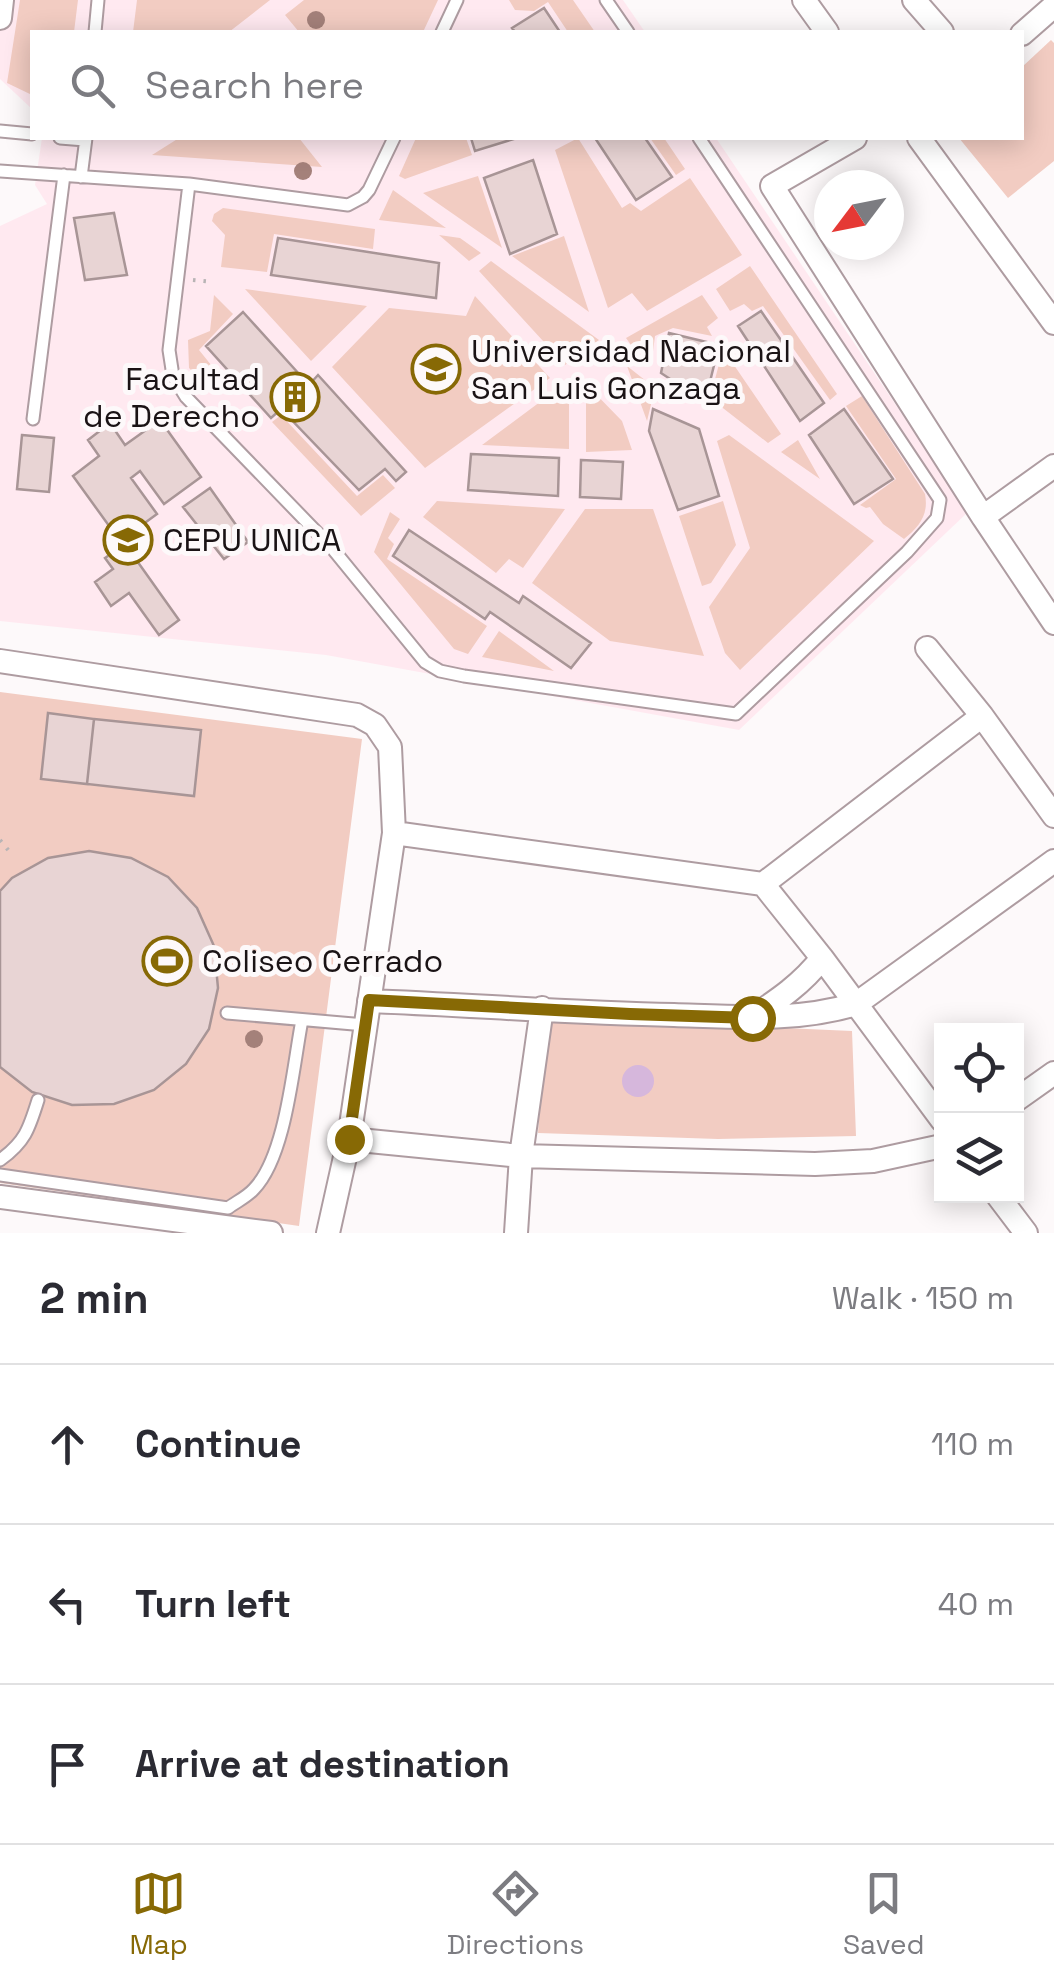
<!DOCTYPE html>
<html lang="en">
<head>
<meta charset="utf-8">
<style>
  :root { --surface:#fff; --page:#f2f2f3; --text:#2b2b33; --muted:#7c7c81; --line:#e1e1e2; --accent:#876905 }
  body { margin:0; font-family:"Space Grotesk",sans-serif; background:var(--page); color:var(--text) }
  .controls { position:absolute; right:30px; bottom:30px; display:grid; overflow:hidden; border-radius:0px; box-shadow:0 5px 25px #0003 }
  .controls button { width:90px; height:90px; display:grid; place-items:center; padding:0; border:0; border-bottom:2px solid var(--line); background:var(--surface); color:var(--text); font:50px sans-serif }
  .compass { position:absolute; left:814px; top:170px; width:90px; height:90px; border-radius:50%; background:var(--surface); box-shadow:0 5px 25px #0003; rotate:238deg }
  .stop { position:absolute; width:30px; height:30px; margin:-22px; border:8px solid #876905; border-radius:50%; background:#fff }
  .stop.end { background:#876905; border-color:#fff; box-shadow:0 2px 10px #0008 }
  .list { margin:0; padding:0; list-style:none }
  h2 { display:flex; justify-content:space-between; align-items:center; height:130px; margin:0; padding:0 40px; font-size:42px }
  h2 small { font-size:32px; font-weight:400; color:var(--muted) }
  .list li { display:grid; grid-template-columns:65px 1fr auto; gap:30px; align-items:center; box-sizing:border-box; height:160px; padding:0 40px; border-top:2px solid var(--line) }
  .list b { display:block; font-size:38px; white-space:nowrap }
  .list em { font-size:32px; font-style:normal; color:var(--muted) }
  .icon { flex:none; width:55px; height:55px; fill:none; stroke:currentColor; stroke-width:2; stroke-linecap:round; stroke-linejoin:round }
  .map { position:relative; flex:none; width:1054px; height:1233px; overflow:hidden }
  .search { position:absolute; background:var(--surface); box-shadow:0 5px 25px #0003; left:30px; right:30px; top:30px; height:110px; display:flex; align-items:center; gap:25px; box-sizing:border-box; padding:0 35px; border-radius:0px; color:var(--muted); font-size:38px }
  .sheet { height:610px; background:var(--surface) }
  nav { display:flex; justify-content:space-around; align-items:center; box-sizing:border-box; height:140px; border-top:2px solid var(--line); background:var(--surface); font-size:28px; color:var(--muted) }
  nav a { display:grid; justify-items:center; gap:5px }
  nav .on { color:var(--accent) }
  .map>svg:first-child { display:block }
  .built { fill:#ffe9f0 }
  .green { fill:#f2ccc2 }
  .water { fill:#d6b7dc }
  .building { fill:#e8d4d4; stroke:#a89596; stroke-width:2.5 }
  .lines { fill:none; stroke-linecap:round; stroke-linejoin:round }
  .service-casing { stroke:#ae9ca1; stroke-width:15 }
  .minor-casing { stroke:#ae9ca1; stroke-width:26 }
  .path { stroke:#b8b4b5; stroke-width:4; stroke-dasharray:2.5 8; stroke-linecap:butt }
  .service { stroke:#fff; stroke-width:11 }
  .minor { stroke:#fff; stroke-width:22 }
  .tree { fill:#a4817a }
  .route { stroke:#876905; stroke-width:12 }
  .labels { text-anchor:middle; stroke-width:10; stroke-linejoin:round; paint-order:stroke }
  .poi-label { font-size:32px; fill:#1a1315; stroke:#fdf9fa; text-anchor:start }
</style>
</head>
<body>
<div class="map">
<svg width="1054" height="1233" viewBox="0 0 1054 1233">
  <rect width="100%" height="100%" fill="#fdf9fa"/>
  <path class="built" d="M 0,0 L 623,0 L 645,32 L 32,32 L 32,109 L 0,79 Z
    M 42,138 L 716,138 L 968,512 L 739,730 L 326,655 L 0,621 L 0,226 L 47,204 L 35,185 Z"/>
  <path class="green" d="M 20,0 L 78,0 L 74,32 L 32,32 L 32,95 L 7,83 Z
    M 137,0 L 270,0 L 229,32 L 133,32 Z
    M 304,0 L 438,0 L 423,32 L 299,32 L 285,15 Z
    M 509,0 L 573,0 L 595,32 L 568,32 L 548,2 L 534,11 L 515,10 Z
    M 1051,40 L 1054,43 L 1054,161 L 1008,198 L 959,138 L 1022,138 L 1022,67 Z
    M 179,138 L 299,138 L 322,167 L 152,155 Z
    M 416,138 L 466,138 L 472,155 L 405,179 L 399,176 Z
    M 578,138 L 622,208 L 630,203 L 641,211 L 690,178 L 742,255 L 647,311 L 632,293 L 608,308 L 555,150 Z
    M 650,138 L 664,138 L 685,169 L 676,175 Z
    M 478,176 L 502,248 L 423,193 Z
    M 393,190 L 446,228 L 379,220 Z
    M 223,208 L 375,229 L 373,249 L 274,234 L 267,272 L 221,267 L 225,235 L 212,221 L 214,214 Z
    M 439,235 L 460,238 L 481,253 L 469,261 Z
    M 564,236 L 589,312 L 512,256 Z
    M 491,261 L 599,340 L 565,365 L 479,271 Z
    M 750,266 L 837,394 L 830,400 L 763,306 L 752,311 L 744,304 L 730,311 L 716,289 Z
    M 245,289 L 367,306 L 311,361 Z
    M 214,295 L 233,314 L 199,350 L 224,381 L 208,386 L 189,368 L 188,340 L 210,331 Z
    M 702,295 L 718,318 L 707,327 L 712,336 L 673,328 L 655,336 L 652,359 L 631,345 L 626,338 Z
    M 475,296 L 550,378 L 425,468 L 332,367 L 389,308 L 466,316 Z
    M 723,349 L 781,434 L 768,443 L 710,398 Z
    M 627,366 L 655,388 L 647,421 Z
    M 586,384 L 622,421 L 632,450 L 586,452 Z
    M 552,393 L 569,393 L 569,449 L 482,445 Z
    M 862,396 L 925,494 C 929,515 919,527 904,539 L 883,524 L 870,507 L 866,508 L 860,505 L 896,479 L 846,406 Z
    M 281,415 L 357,496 L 383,475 L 395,488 L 361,516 L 272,422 Z
    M 729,435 L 874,541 L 740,670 L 725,653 L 709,607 L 750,548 L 717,441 Z
    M 798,440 L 820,479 L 781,452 Z
    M 437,501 L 565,509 L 523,568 L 509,559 L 496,573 L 423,517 Z
    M 723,501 L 736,545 L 711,583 L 702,586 L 679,516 Z
    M 585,509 L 653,509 L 704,656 L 610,641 L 532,583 Z
    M 390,512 L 400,519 L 388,538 L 394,544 L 387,559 L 487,626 L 468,654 L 454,649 L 374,552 Z
    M 499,631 L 554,671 L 482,657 Z
    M 0,692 L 362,739 L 299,1226 L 0,1183 Z
    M 568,1018 L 852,1031 L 856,1136 L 718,1139 L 538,1133 L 545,1032 L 554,1022 Z"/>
  <path class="water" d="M622 1081a16 16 0 1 1 32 0a16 16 0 1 1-32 0Z"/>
  <path class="building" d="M 544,8 L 560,32 L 515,32 L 512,28 Z
    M 471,138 L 517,138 L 475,151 Z
    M 595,138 L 645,138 L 672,177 L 636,200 Z
    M 533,160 L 557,234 L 510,254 L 484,178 Z
    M 114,213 L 127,275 L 85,280 L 74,218 Z
    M 278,238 L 439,263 L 436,298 L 271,275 Z
    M 761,311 L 824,403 L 800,421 L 738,326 Z
    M 243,312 L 309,385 L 318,375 L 406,472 L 396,481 L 385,469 L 359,490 L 281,409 L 271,418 L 206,346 Z
    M 669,333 L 719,345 L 705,402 L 661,373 Z
    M 653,409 L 699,429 L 719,496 L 678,510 L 649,431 Z
    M 844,409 L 893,479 L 854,504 L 809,435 Z
    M 160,420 L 201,477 L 164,504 L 140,471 L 131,478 L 157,514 L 120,541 L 73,476 L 99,456 L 88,440 L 110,423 L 125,445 Z
    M 22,435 L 54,438 L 49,492 L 17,489 Z
    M 471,454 L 559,458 L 558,496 L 468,490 Z
    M 581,460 L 623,462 L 621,499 L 580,497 Z
    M 210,488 L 248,542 L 224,559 L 183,507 Z
    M 409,530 L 519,603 L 523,596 L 591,643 L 571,668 L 490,612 L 485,619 L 393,556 Z
    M 125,544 L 179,620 L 159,635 L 129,593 L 111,606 L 95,582 L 113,569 L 105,558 Z
    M 48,713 L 94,719 L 87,784 L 41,779 Z
    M 94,719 L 201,730 L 194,796 L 87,784 Z
    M 89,851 L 131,858 L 168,877 L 197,908 L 214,946 L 218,988 L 209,1029 L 186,1064 L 154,1090 L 114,1104 L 72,1105 L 32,1092 L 0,1067 L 0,891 L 12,878 L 48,858 Z"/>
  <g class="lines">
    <g class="service-casing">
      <path id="service" d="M 606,0 L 628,32
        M 95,32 L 98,0
        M 442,32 L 457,0
        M 0,131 L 32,134
        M 60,138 L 85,140
        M 0,171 L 189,184 L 348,205 L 363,197 L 369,190 L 394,138
        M 81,177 L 86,138
        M 189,184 L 169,350 L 173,376 L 186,397 L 332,548 L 425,662 L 440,671 L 464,676 L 736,714 L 907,552 L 937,518 L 940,500 L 699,138
        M 33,419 L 64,175
        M 227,1013 L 365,1025
        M 0,1160 C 25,1142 29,1129 38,1100
        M 0,1175 L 228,1208 C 236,1202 247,1197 254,1189 C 286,1156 293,1066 302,1020"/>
    </g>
    <g class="minor-casing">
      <path id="minor" d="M 804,0 L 827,32
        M 914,0 L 942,32
        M 0,18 L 2,0
        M 1022,34 L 1054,6
        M 855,138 L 772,186 L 983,517 L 1054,623
        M 919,138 L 1054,323
        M 983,517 L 1054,466
        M 927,648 L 982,716 L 1054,816
        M 0,661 L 357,715 L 375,725 L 390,747 L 394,833 L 349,1139 L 328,1233
        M 394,833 L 763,884 L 982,716
        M 763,884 L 822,958 L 942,1120
        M 369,1001 C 471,1005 572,1013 674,1015 C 736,1017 796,1022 856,1004 L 1054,861
        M 751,1018 C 778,1000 802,984 822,958
        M 1016,1100 L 1054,1073
        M 349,1139 L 521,1156 L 815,1164 L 873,1161 L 942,1146
        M 998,1196 L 1026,1233
        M 0,1197 L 271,1233
        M 516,1233 L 521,1156 L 542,1008"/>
    </g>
    <path class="path" d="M 193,280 L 213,282
      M 0,840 L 13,856"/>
    <use href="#service" class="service"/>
    <use href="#minor" class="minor"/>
  </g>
  <g class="tree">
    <circle cx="316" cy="20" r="9"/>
    <circle cx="303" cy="171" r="9"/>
    <circle cx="254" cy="1039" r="9"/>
  </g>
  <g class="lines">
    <path class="route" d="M 349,1139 L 369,1000 L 630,1014 L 752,1018"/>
  </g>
  <defs>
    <g id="university-ring" transform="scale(2.5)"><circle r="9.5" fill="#fdf9fa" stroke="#876905" stroke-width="1.5"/><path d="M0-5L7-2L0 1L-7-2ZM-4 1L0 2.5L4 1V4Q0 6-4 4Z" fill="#876905"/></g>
    <g id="building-ring" transform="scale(2.5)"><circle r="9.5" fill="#fdf9fa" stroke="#876905" stroke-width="1.5"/><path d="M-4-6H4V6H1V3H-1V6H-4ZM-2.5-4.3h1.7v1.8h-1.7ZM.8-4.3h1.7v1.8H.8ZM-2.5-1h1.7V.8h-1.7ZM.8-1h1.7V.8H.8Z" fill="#876905"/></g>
    <g id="school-ring" transform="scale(2.5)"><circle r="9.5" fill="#fdf9fa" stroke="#876905" stroke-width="1.5"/><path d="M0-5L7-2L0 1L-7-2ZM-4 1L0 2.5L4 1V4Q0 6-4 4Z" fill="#876905"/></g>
    <g id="stadium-ring" transform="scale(2.5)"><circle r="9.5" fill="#fdf9fa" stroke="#876905" stroke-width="1.5"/><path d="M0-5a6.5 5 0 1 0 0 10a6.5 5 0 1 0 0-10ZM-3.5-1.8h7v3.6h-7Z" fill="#876905"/></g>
  </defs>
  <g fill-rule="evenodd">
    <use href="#university-ring" x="436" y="369"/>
    <use href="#building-ring" x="295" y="397"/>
    <use href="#school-ring" x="128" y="540"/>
    <use href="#stadium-ring" x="167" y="961"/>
  </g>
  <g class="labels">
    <g class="poi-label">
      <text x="471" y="362">Universidad Nacional<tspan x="471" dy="37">San Luis Gonzaga</tspan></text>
      <text x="260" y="390" text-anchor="end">Facultad<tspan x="260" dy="37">de Derecho</tspan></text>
      <text x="163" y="551">CEPU UNICA</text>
      <text x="202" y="972">Coliseo Cerrado</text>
    </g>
  </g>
</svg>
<div class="controls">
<button><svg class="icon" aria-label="locate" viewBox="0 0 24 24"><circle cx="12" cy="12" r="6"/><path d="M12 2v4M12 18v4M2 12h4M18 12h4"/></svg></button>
<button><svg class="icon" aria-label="layers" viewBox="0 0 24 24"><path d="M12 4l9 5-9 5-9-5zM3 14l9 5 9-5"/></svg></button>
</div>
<svg class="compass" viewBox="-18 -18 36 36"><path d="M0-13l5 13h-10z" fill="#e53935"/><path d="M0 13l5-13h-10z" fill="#7c7c81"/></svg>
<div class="stop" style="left:752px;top:1018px"></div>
<div class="stop end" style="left:349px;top:1139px"></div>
<div class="search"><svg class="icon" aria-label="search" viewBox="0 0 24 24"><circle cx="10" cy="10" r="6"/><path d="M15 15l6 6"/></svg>Search here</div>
</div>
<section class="sheet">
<h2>2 min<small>Walk · 150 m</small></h2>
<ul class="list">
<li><svg class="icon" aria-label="ahead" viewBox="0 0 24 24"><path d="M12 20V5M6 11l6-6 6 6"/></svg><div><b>Continue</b></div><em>110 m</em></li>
<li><svg class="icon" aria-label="left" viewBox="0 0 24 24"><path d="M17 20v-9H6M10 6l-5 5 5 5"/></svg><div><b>Turn left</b></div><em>40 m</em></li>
<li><svg class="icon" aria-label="arrive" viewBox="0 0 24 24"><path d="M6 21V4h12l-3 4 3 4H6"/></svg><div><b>Arrive at destination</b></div></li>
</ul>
</section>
<nav>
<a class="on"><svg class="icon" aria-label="map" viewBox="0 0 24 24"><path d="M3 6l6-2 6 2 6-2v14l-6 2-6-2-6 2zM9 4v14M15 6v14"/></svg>Map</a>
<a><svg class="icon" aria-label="directions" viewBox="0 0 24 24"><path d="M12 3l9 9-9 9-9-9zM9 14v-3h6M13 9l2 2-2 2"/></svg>Directions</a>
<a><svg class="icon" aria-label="saved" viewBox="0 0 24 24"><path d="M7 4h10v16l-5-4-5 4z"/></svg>Saved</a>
</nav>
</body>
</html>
